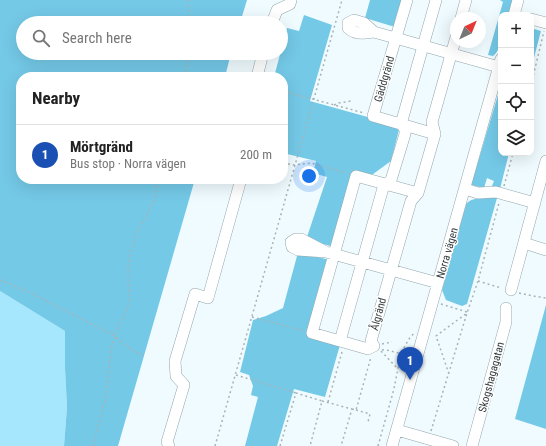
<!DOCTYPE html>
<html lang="en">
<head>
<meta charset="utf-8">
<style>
  :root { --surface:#fff; --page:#f6f6f6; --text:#222; --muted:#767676; --line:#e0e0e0; --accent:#2563eb }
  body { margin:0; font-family:"Roboto Condensed",sans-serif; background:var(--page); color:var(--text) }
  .controls { position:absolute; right:12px; top:12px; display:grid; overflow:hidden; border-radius:8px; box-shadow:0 4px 16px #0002 }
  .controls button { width:36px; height:36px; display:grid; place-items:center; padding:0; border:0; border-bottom:1px solid var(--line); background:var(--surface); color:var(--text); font:20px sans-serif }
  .compass { position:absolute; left:450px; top:12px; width:36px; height:36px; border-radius:50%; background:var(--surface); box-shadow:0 4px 16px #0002; rotate:43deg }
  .you { position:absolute; left:309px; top:176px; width:14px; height:14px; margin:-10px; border:3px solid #fff; border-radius:50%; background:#1a73e8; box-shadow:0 0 0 6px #1a73e833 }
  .badge { display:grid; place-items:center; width:26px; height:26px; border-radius:50%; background:var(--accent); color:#fff; font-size:13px; font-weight:700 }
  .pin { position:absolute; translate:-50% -33px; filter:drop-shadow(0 1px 2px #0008) }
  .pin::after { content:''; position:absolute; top:21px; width:14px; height:12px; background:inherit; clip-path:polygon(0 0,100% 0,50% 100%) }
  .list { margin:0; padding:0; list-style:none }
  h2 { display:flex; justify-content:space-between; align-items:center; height:52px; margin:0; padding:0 16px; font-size:17px }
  h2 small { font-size:13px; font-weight:400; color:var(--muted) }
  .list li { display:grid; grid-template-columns:26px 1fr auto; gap:12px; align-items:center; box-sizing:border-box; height:60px; padding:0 16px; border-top:1px solid var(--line) }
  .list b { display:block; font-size:15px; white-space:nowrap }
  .list p { margin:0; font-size:13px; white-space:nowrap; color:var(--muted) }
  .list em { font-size:13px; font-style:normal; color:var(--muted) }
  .icon { flex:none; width:22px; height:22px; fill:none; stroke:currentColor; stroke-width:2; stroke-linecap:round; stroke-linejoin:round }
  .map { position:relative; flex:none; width:546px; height:446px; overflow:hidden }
  .search { position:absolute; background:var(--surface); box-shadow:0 4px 16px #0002; left:16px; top:16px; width:272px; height:44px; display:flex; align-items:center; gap:10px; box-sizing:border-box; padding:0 14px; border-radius:22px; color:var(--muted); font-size:15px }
  .panel { position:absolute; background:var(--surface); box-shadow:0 4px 16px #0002; left:16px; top:72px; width:272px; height:112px; border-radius:16px }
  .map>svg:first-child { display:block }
  .green { fill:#a7e7fe }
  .forest { fill:#74c9e7 }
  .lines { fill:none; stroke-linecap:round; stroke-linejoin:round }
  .minor-casing { stroke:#95a7ad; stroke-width:12 }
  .path { stroke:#a8b3b6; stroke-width:1.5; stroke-dasharray:2 3; stroke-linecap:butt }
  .minor { stroke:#fff; stroke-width:11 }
  .labels { text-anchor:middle; stroke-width:3; stroke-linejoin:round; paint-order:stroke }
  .street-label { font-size:11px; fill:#353d3f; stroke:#fff }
</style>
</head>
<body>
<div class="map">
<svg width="546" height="446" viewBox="0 0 546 446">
  <rect width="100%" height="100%" fill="#effbff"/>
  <path class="green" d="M 0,291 L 65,331 L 65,368 L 67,407 L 64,446 L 0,446 Z"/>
  <path class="forest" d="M 0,0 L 247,0 L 240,23 L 23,23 L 23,53 L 231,53 L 225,77 L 21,77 L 21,179 L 195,179 L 118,446 L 64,446 L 67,407 L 65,368 L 65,331 L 0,291 Z
    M 370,0 L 402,0 L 395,27 L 365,18 Z
    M 500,0 L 513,0 L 508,15 L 501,15 C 501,27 504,48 493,56 L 488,55 L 503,2 Z
    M 304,15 L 332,25 L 310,101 L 400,126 L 391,161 L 369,177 L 356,173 L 335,247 L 306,240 L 327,177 L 313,173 L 316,161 L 283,153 L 283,77 L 274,77 L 287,28 L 299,31 Z
    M 531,28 L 541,31 L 531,69 Z
    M 501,85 L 501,153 L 509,153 L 500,189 L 492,186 L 494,181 L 487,178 L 484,188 L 471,185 Z
    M 492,197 L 497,198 L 467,304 L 462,306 L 446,300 L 442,290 L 466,204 C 473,196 482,200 492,197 Z
    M 309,255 L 330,260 L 309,335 L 340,345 L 325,397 L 294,389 L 277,446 L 245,446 L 258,397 L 251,395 L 253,386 L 249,375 L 240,372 L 253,320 L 266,316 L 283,308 L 297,256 Z
    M 546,305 L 546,429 L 515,419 Z"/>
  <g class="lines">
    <g class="minor-casing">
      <path id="minor" d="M 407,0 L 373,116 L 435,134
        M 514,15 L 518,0
        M 461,18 L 466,0
        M 531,19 L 546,23
        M 272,23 L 277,10 L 290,4 L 291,0
        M 374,32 C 365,34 355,35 348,28 L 348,23 L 354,20 L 364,23 L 374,32 L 499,67
        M 257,77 L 263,53
        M 465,189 L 478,193 L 496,192 L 535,203
        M 418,193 L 356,176 L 312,333 L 368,349 L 374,346 L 371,341 L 411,201 L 418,193 L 435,134 L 432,122 L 456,37
        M 524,243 L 546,250
        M 326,252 L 298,250 L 292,247 L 291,242 L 296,239 L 301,239 L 326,252 L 438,283
        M 511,290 L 546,161
        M 340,341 L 383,188 L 391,180 L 405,134 L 405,129 L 401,124 L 436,0
        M 397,430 L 453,446
        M 169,446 L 167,442 L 184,385 L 176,376 L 175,361 L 195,294 L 208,298 L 241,179
        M 392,446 L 501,59
        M 472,446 L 506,322 L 506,308"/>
    </g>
    <path class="path" d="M 188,0 L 190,23
      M 185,77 L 189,53
      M 531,85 L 544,31
      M 283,91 L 364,113
      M 334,105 L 339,103 L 351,101
      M 283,163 L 294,165 L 311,163 L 347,173
      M 504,186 L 513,153
      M 0,280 L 31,293 L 115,336 L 130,349 L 144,356
      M 478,281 L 501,288
      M 519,293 L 533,296 L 546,298
      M 441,304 L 467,312
      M 252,317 L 304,331
      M 382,344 L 392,342
      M 382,350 C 388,349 394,353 401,353 L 409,339 L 415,332
      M 381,351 L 397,368
      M 449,374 L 436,336 L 467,313
      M 236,375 L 296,393
      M 322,401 L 352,409 L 341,446
      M 328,402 L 342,352
      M 352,409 L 356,410 L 371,357
      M 356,410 L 370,414 L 368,422
      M 431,431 L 467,313 L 478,281 L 499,203
      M 93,446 L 106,396 L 111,349 L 118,327 L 128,308 L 129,299 L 128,270 L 129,258 L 137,232 L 153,203 L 156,193 L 157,179
      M 215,446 L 342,0
      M 280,446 L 296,393 L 322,401 L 310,446
      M 378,446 L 394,389 L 398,368 L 403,351"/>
    <use href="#minor" class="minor"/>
  </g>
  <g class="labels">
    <g class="street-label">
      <text transform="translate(384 79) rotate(-74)" y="4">Gäddgränd</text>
      <text transform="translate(447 253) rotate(-74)" y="4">Norra vägen</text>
      <text transform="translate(378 314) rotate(-75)" y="4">Ålgränd</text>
      <text transform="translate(491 377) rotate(-75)" y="4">Skogshagagatan</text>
    </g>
  </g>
</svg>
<div class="controls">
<button>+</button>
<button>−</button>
<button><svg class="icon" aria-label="locate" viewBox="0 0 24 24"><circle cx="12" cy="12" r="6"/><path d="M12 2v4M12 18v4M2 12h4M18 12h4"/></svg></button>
<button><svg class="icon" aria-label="layers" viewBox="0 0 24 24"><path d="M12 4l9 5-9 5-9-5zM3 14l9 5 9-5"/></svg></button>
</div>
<svg class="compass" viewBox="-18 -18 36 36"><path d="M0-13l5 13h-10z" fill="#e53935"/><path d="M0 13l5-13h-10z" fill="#767676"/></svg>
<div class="you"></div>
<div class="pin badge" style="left:410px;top:380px;background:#1a4fb4">1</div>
<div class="search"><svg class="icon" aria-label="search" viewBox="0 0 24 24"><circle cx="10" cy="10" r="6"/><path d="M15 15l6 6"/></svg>Search here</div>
<section class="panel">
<h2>Nearby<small></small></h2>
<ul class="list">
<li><span class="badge" style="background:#1a4fb4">1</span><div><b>Mörtgränd</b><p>Bus stop · Norra vägen</p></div><em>200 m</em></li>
</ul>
</section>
</div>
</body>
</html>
